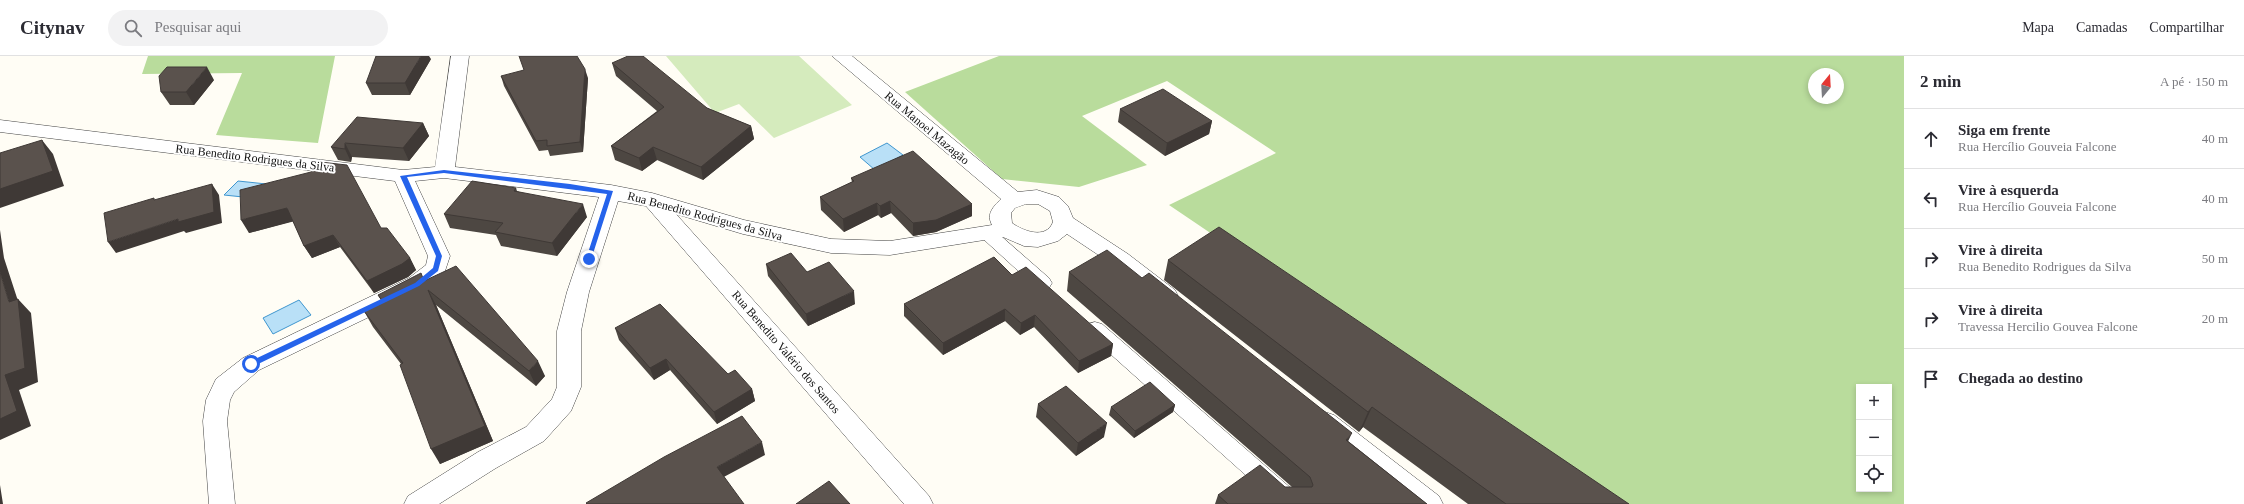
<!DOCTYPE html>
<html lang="pt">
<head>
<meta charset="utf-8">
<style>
  :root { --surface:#fff; --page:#f2f2f3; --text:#2b2b33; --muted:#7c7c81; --line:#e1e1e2 }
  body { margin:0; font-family:"Times New Roman",serif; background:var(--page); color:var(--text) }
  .controls { position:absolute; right:12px; bottom:12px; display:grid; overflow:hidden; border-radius:0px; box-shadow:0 2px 6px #0003 }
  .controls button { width:36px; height:36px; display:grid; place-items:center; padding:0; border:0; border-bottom:1px solid var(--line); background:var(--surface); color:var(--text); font:20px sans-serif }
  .compass { position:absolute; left:1808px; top:12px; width:36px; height:36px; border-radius:50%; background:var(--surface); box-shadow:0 2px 6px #0003; rotate:18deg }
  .stop { position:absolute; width:12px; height:12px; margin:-9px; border:3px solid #2563eb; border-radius:50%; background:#fff }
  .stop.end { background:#2563eb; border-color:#fff; box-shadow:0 1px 4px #0008 }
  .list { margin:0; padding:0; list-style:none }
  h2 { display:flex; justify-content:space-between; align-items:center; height:52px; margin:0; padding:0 16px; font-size:17px }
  h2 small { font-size:13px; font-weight:400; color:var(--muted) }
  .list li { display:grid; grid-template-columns:26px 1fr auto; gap:12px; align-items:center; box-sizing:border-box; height:60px; padding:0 16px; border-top:1px solid var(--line) }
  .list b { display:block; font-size:15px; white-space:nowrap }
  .list p { margin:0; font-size:13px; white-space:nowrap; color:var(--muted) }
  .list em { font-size:13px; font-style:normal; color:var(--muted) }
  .icon { flex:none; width:22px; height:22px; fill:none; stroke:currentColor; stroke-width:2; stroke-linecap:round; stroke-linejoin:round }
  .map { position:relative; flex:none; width:1904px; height:448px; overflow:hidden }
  header { display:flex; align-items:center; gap:24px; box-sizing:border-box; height:56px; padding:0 20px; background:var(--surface); border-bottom:1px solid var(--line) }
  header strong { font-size:19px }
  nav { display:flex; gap:22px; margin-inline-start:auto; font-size:14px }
  .search { width:280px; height:36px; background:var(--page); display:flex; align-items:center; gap:10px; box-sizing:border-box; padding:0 14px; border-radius:22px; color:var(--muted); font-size:15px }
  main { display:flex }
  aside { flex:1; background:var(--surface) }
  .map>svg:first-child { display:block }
  .green { fill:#d5ebbd }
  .forest { fill:#b9dc9c; fill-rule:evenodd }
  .water { fill:#b9e0f7; stroke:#3f96cf }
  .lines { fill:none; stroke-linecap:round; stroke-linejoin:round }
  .lane-casing { stroke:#444; stroke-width:1 }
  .street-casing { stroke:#444; stroke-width:1 }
  .lane { fill:#fff; fill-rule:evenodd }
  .street { fill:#fff; fill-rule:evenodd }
  .wall { fill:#4d4742 }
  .shaded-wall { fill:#3f3936 }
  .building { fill:#5a524d; stroke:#3f3936 }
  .route { fill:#2563eb }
  .labels { text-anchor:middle; stroke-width:4; stroke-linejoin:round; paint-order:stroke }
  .street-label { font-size:12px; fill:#111; stroke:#fff }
</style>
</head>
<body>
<header>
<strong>Citynav</strong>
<div class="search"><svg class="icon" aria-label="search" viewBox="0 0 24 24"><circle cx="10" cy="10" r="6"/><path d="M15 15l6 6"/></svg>Pesquisar aqui</div>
<nav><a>Mapa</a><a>Camadas</a><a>Compartilhar</a></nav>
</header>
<main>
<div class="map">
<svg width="1904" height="448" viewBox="0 0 1904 448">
  <rect width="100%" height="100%" fill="#fffdf5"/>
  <path class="green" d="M 666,0 L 799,0 L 852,49 L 774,82 L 739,48 L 715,57 Z"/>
  <path class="forest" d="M 148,0 L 335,0 L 318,87 L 216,79 L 242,17 L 142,18 Z
    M 999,0 L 1904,0 L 1904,448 L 1611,448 L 1169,149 L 1276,97 L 1167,25 L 1082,60 L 1147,109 L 1079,131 L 1002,123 L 905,36 ZM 1814,18 L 1838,18 L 1838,42 L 1814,42 ZM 1859,331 L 1889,331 L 1889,433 L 1859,433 Z"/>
  <path class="water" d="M 887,87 L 903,99 L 875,114 L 860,101 Z
    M 238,125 L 276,129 L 262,143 L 224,139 Z
    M 299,244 L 311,259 L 273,278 L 263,262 Z"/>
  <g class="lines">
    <g class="lane-casing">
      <path id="lane" d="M 987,171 L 993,173 L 1049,222 L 1052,227 L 1049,232 L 1043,233 L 1037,232 L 981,181 L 978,177 L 981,173 Z
        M 1095,266 L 1102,268 L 1301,441 L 1304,448 L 1278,448 L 1088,278 L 1086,273 L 1088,268 Z"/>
    </g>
    <g class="street-casing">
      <path id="street" d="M 451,0 L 469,0 L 455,111 L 611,129 L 652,137 L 744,164 L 831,183 L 890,185 L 992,169 C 986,158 993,151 1001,143 L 832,0 L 852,0 L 1018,136 L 1037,134 L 1059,141 L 1068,150 L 1073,162 L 1128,198 L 1175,234 L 1178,240 L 1175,246 L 1167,248 L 1159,246 L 1112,208 L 1067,178 L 1058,185 L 1038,191 L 1024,190 L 1003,181 L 890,199 L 831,197 L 743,178 L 676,158 L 929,440 L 933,448 L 904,448 L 646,150 L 618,145 L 589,236 L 581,275 L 581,331 L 571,355 L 544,385 L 496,412 L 439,448 L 404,448 L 408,440 L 478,396 L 526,371 L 552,343 L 557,331 L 557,275 L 567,236 L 599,141 L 444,122 L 415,125 L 450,200 L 444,218 L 425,234 L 259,314 L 234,336 L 230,344 L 227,365 L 235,448 L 209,448 L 203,365 L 206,344 L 216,323 L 243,302 L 409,222 L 426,209 L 428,200 L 395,125 L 0,76 L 0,64 L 403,114 L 435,111 ZM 1026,148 L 1038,148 L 1050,155 L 1053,166 C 1046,184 1023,175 1012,167 L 1011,157 L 1015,152 Z
        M 1325,356 L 1334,359 L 1439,440 L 1443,448 L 1410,448 L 1316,373 L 1313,366 L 1316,359 Z"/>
    </g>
    <use href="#lane" class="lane"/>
    <use href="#street" class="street"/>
  </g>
  <path class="wall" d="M 431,3 L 410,39 L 372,39 L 366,27 Z
    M 612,7 L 707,52 L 751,70 L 754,83 L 703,124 L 657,104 L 642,115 L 615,104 L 611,90 L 657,55 L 616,20 Z
    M 501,20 L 588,22 L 583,96 L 550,100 L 548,94 L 539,95 L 504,30 Z
    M 214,24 L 194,49 L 170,49 L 161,36 Z
    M 1120,53 L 1212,65 L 1209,78 L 1165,100 L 1118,66 Z
    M 423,67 L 429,80 L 409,105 L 352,101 L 351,106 L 338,104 L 331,91 Z
    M 851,122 L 972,160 L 936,176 L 913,180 L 891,157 L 881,162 L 878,159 L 844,176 L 821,154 L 820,141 L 852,126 Z
    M 516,132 L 517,135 L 587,161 L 557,200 L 501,190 L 496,179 L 450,172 L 444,158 Z
    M 240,134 L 410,202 L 416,214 L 408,221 L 374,237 L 340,191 L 312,202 L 304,190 L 293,165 L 249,177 Z
    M 1168,204 L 1629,448 L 1468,448 L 1363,371 L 1359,376 L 1164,224 Z
    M 766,208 L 807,216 L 855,248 L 808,270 L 768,220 Z
    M 1069,216 L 1348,385 L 1427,448 L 1215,448 L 1218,439 L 1285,431 L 1292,431 L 1067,235 Z
    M 1012,219 L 1113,288 L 1111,300 L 1078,317 L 1034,271 L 1020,279 L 1005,265 L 943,299 L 904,260 L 904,248 Z
    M 425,225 L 545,320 L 536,330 L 436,249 L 493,385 L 440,408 L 401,308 L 373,271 L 364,255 L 382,246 L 378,239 Z
    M 615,272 L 728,318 L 752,333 L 755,345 L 717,368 L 670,314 L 654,324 L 619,284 Z
    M 1038,348 L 1104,381 L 1076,400 L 1036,361 Z
    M 1175,349 L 1173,356 L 1134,382 L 1109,359 L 1111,351 Z"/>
  <path class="shaded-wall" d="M 421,0 L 429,0 L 431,3 L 410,39 L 405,27 Z
    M 207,11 L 214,24 L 194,49 L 186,36 Z
    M 585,13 L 588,22 L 583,96 L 580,86 Z
    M 1212,65 L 1209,78 L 1165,100 L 1167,87 Z
    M 423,67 L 429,80 L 409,105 L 403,92 Z
    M 751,70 L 754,83 L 703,124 L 701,111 Z
    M 42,84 L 53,98 L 64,130 L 0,152 L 0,133 Z
    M 345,87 L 352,101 L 351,106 L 345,93 Z
    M 653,91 L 657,104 L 642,115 L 639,102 Z
    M 212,128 L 219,139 L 222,167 L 186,177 L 184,175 L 116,197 L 108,186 L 178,163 Z
    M 890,145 L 891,157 L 881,162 L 880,150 Z
    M 877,147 L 878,159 L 844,176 L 843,163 Z
    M 583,148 L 587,161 L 557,200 L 552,187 Z
    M 972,148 L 972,160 L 936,176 L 913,180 L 913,167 Z
    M 287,152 L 295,165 L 249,177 L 241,164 Z
    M 0,174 L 4,202 L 18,245 L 18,243 L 31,257 L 38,326 L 19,334 L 31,370 L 0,384 L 0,363 L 5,319 L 9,246 L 0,216 Z
    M 333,179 L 340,191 L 312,202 L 304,190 Z
    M 410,202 L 416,214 L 408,221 L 374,237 L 367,225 Z
    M 428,234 L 436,249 L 493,385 L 440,408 L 431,393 Z
    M 854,235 L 855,248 L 808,270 L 806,258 Z
    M 1005,253 L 1005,265 L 943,299 L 943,287 Z
    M 1035,259 L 1034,271 L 1020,279 L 1021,267 Z
    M 1113,288 L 1111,300 L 1078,317 L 1079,305 Z
    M 666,303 L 670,314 L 654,324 L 650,312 Z
    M 538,305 L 545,320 L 536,330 L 529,315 Z
    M 752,333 L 755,345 L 717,368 L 714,356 Z
    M 1175,349 L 1173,356 L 1134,382 L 1135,375 Z
    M 1372,351 L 1363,371 L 1359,376 L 1368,356 Z
    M 1107,367 L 1104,381 L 1076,400 L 1078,387 Z
    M 1352,377 L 1343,396 L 1346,384 Z
    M 762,386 L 765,399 L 720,423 L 717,411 Z
    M 0,429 L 3,448 L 0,448 Z"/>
  <path class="building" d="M 376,0 L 421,0 L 405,27 L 366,27 Z
    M 519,0 L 577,0 L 585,13 L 580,86 L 547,90 L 547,84 L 536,85 L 501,20 L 524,14 Z
    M 628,0 L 643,0 L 707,52 L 751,70 L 701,111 L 653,91 L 639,102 L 611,90 L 664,51 L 612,7 Z
    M 167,11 L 207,11 L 186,36 L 161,36 L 159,20 Z
    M 1163,33 L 1212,65 L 1167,87 L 1120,53 Z
    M 357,61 L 423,67 L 403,92 L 345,87 L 345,93 L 331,91 Z
    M 42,84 L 53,115 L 0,133 L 0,97 Z
    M 913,95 L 972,148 L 936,164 L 913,167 L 890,145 L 880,150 L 877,147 L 843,163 L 820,141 L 854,125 L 851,122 Z
    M 320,106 L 347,109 L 381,172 L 387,172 L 410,202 L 402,208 L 367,225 L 333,179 L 304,190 L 287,152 L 241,164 L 240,134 L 311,116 Z
    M 472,125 L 516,132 L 514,135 L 583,148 L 552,187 L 495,176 L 503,167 L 444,158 Z
    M 212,128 L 214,156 L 178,166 L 178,163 L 108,186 L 104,157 L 154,142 L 154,144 Z
    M 1219,171 L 1629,448 L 1506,448 L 1372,351 L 1368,356 L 1168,204 Z
    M 1107,194 L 1142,222 L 1149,217 L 1352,377 L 1346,384 L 1427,448 L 1228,448 L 1218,439 L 1260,409 L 1285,431 L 1312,431 L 1313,429 L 1310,421 L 1069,216 Z
    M 791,197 L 807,216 L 829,206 L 854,235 L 806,258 L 766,208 Z
    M 994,201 L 1012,219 L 1026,211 L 1113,288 L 1079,305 L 1035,259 L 1021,267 L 1005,253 L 943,287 L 904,248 Z
    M 456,210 L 538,305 L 529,315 L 428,234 L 485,370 L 431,393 L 400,309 L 403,307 L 364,255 L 383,246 L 378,239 L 421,217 L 424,225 Z
    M 0,216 L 9,246 L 18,243 L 25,312 L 5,319 L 17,355 L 0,363 Z
    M 660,248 L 728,318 L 735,314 L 752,333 L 714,356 L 666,303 L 650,312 L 615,272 Z
    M 1150,326 L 1175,349 L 1135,375 L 1111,351 Z
    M 1066,330 L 1107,367 L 1078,387 L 1038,348 Z
    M 742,360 L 762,386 L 717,411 L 744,448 L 587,448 L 586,447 L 664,401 Z
    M 829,425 L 850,448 L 796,448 Z"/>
  <path class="route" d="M 444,114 L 570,128 L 613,135 L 591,204 L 586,203 L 607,138 L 444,117 L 407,121 L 442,200 L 438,215 L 419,230 L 254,310 L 249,310 L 249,306 L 415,227 L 433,212 L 436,200 L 400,120 Z"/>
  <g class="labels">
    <g class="street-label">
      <text transform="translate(927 72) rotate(40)" y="4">Rua Manoel Mazagão</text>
      <text transform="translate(255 102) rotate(7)" y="4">Rua Benedito Rodrigues da Silva</text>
      <text transform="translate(705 160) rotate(15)" y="4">Rua Benedito Rodrigues da Silva</text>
      <text transform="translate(786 296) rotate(49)" y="4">Rua Benedito Valério dos Santos</text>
    </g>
  </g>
</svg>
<div class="controls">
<button>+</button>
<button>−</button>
<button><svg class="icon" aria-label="locate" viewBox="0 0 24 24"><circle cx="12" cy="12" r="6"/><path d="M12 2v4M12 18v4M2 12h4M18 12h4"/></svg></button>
</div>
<svg class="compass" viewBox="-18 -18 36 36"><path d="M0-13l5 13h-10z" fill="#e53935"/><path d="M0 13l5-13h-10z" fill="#7c7c81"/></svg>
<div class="stop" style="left:251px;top:308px"></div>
<div class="stop end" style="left:589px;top:203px"></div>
</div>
<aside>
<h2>2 min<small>A pé · 150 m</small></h2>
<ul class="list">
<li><svg class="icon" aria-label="ahead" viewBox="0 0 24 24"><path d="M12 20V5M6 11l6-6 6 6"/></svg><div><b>Siga em frente</b><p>Rua Hercílio Gouveia Falcone</p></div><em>40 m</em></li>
<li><svg class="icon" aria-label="left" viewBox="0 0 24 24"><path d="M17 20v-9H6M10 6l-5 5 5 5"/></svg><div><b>Vire à esquerda</b><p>Rua Hercílio Gouveia Falcone</p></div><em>40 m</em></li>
<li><svg class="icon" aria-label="right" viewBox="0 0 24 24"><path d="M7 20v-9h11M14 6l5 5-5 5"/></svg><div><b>Vire à direita</b><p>Rua Benedito Rodrigues da Silva</p></div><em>50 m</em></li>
<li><svg class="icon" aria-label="right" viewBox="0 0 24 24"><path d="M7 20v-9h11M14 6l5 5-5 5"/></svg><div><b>Vire à direita</b><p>Travessa Hercilio Gouvea Falcone</p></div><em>20 m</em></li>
<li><svg class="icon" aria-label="arrive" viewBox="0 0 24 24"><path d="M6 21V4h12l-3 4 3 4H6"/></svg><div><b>Chegada ao destino</b></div></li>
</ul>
</aside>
</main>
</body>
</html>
